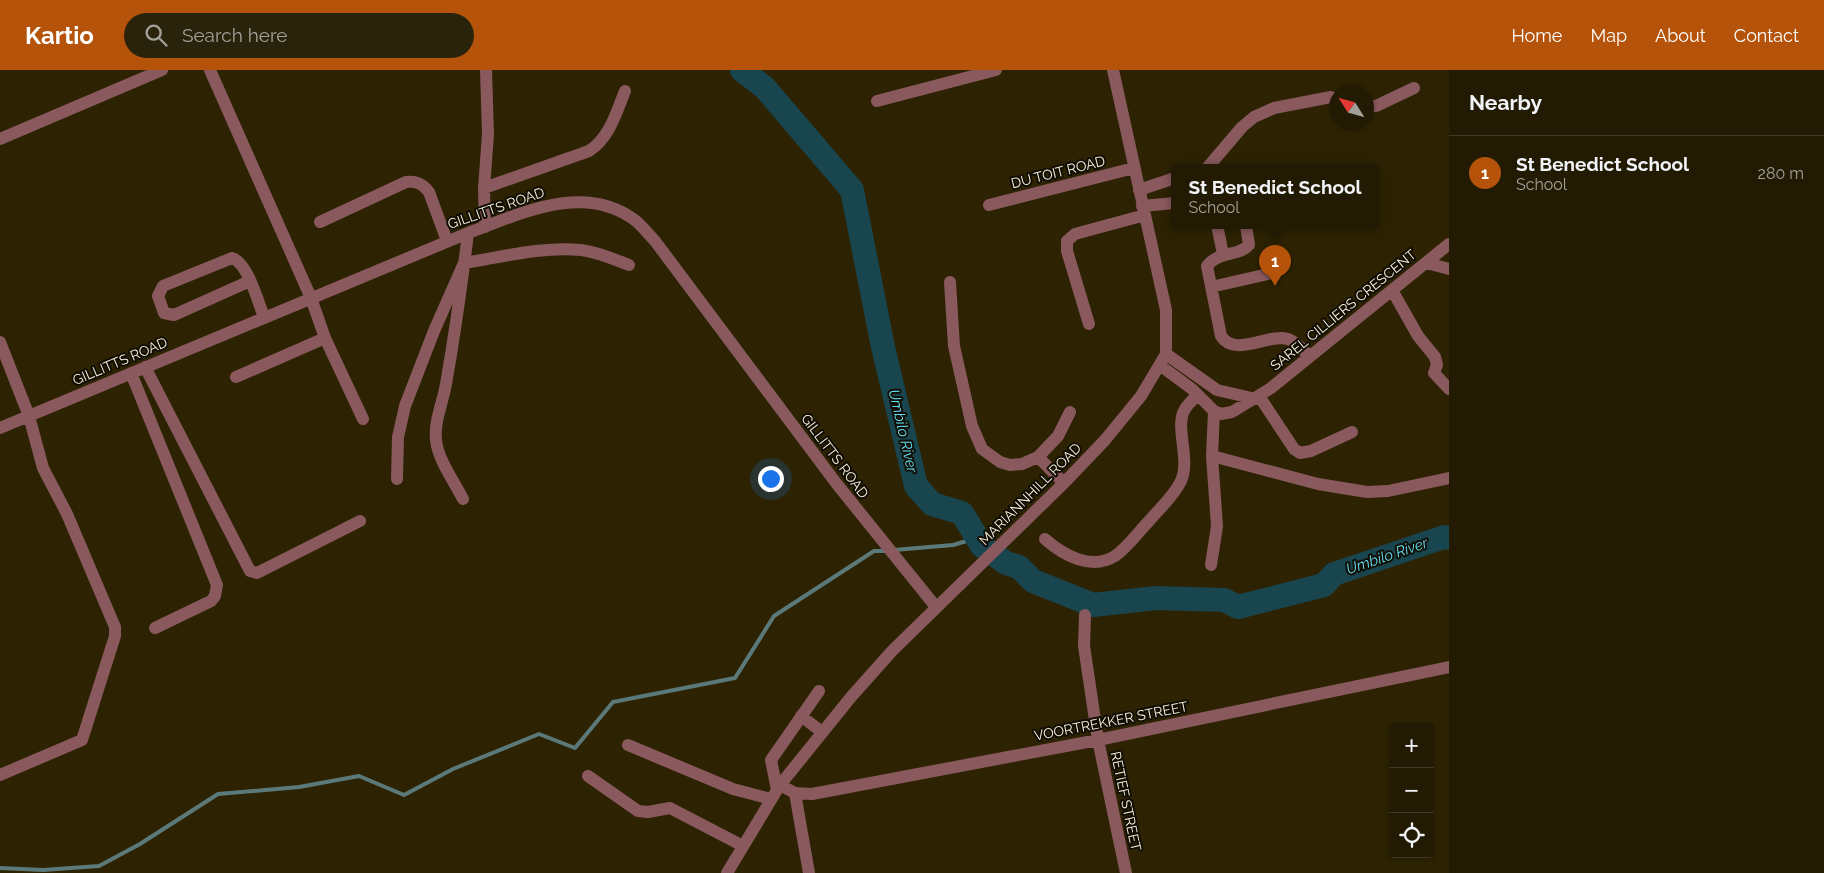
<!DOCTYPE html>
<html lang="en">
<head>
<meta charset="utf-8">
<style>
  :root { --surface:#221a02; --page:#2a230c; --text:#f1f3f6; --muted:#a2a199; --line:#3f3824; --accent:#b45309 }
  body { margin:0; font-family:Raleway,sans-serif; background:var(--page); color:var(--text) }
  .controls { position:absolute; right:15px; bottom:15px; display:grid; overflow:hidden; border-radius:5px; box-shadow:0 1px 4px #0004 }
  .controls button { width:45px; height:45px; display:grid; place-items:center; padding:0; border:0; border-bottom:1px solid var(--line); background:var(--surface); color:var(--text); font:25px sans-serif }
  .compass { position:absolute; left:1329px; top:15px; width:45px; height:45px; border-radius:50%; background:var(--surface); box-shadow:0 1px 4px #0004; rotate:307deg }
  .you { position:absolute; left:770px; top:408px; width:18px; height:18px; margin:-12px; border:4px solid #fff; border-radius:50%; background:#1a73e8; box-shadow:0 0 0 8px #1a73e833 }
  .badge { display:grid; place-items:center; width:32px; height:32px; border-radius:50%; background:var(--accent); color:#fff; font-size:16px; font-weight:700 }
  .pin { position:absolute; translate:-50% -41px; filter:drop-shadow(0 1px 2px #0008) }
  .pin::after { content:''; position:absolute; top:26px; width:18px; height:15px; background:inherit; clip-path:polygon(0 0,100% 0,50% 100%) }
  .popup { position:absolute; left:1171px; top:94px; width:208px; height:65px; box-sizing:border-box; display:grid; place-content:center; border-radius:5px; background:var(--surface); filter:drop-shadow(0 1px 4px #0005); font-size:16px; white-space:nowrap; color:var(--muted) }
  .popup b { font-size:19px; color:var(--text) }
  .popup::after { content:''; position:absolute; left:50%; top:100%; margin-left:-10px; border:10px solid transparent; border-top-color:var(--surface) }
  .list { margin:0; padding:0; list-style:none }
  h2 { display:flex; justify-content:space-between; align-items:center; height:65px; margin:0; padding:0 20px; font-size:21px }
  h2 small { font-size:16px; font-weight:400; color:var(--muted) }
  .list li { display:grid; grid-template-columns:32px 1fr auto; gap:15px; align-items:center; box-sizing:border-box; height:75px; padding:0 20px; border-top:1px solid var(--line) }
  .list b { display:block; font-size:19px; white-space:nowrap }
  .list p { margin:0; font-size:16px; white-space:nowrap; color:var(--muted) }
  .list em { font-size:16px; font-style:normal; color:var(--muted) }
  .icon { flex:none; width:28px; height:28px; fill:none; stroke:currentColor; stroke-width:2; stroke-linecap:round; stroke-linejoin:round }
  .map { position:relative; flex:none; width:1449px; height:803px; overflow:hidden }
  header { display:flex; align-items:center; gap:30px; box-sizing:border-box; height:70px; padding:0 25px; background:var(--accent); color:#fff }
  header strong { font-size:24px }
  nav { display:flex; gap:28px; margin-inline-start:auto; font-size:18px }
  .search { width:350px; height:45px; background:var(--page); display:flex; align-items:center; gap:12px; box-sizing:border-box; padding:0 18px; border-radius:28px; color:var(--muted); font-size:19px }
  main { display:flex }
  aside { flex:1; background:var(--surface) }
  .map>svg:first-child { display:block }
  .lines { fill:none; stroke-linecap:round; stroke-linejoin:round }
  .stream { stroke:#5c797a; stroke-width:4 }
  .river { stroke:#19454e; stroke-width:24 }
  .minor { stroke:#89595d; stroke-width:12 }
  .labels { text-anchor:middle; stroke-width:4; stroke-linejoin:round; paint-order:stroke }
  .street-label { font-size:14px; fill:#f8f2e0; stroke:#110d03 }
  .water-label { font-size:15px; font-style:italic; fill:#62dcf5; stroke:#110d03 }
</style>
</head>
<body>
<header>
<strong>Kartio</strong>
<div class="search"><svg class="icon" aria-label="search" viewBox="0 0 24 24"><circle cx="10" cy="10" r="6"/><path d="M15 15l6 6"/></svg>Search here</div>
<nav><a>Home</a><a>Map</a><a>About</a><a>Contact</a></nav>
</header>
<main>
<div class="map">
<svg width="1449" height="803" viewBox="0 0 1449 803">
  <rect width="100%" height="100%" fill="#2d2303"/>
  <g class="lines">
    <path class="stream" d="M 894,480 L 953,475 L 970,470 L 982,476
      M 0,798 L 43,800 L 99,796 L 140,774 L 218,724 L 299,717 L 359,706 L 404,725 L 453,699 L 539,664 L 575,678 L 613,632 L 735,608 L 774,546 L 874,481 L 887,481"/>
    <path class="river" d="M 742,0 L 765,18 L 852,120 L 883,277 L 916,416 L 932,434 L 962,443 L 982,476 L 1006,493 L 1019,497 L 1033,511 L 1093,535 L 1156,528 L 1224,530 L 1238,537 L 1324,515 L 1334,504 L 1444,467 L 1449,468"/>
    <path class="minor" d="M 210,0 L 311,228 L 325,268 L 363,349
      M 877,31 L 996,0
      M 1366,37 L 1376,36 L 1414,18
      M 0,69 L 162,0
      M 1208,97 L 1242,57 L 1254,47 L 1274,38 L 1331,27 L 1336,29
      M 484,118 L 589,81 C 610,67 616,43 625,21
      M 1139,120 L 1175,108
      M 989,135 L 1134,98
      M 1142,136 L 1175,133
      M 320,152 L 406,112 C 417,111 423,114 429,122 L 447,171
      M 1217,155 L 1223,184
      M 1246,155 L 1249,175 C 1238,187 1220,180 1207,196 L 1221,266 C 1235,288 1268,263 1288,269 C 1297,272 1303,280 1309,286
      M 485,157 L 484,118 L 488,64 L 486,0
      M 1427,193 L 1449,199
      M 250,211 L 174,245 L 164,243 L 158,226 L 163,216 L 232,188 C 248,193 258,232 264,247
      M 950,212 L 954,276 L 972,356 L 982,379 L 1000,392 L 1010,395 L 1022,394 L 1038,387 L 1058,366 L 1070,342
      M 1211,217 L 1268,204
      M 1392,220 L 1418,266 L 1435,287 L 1437,295 L 1434,303 L 1449,319
      M 1089,254 L 1067,181 L 1067,171 L 1075,164 L 1145,145
      M 0,272 L 29,346 L 43,398 L 67,444 L 115,557 L 115,566 L 82,670 L 0,705
      M 1166,284 L 1217,320 L 1256,329
      M 1161,296 L 1192,319 L 1214,341 L 1221,344 L 1232,342 L 1271,318 L 1449,174
      M 145,297 L 250,501 L 257,503 L 360,451
      M 131,303 L 217,515 L 215,526 L 211,531 L 155,558
      M 236,307 L 325,268
      M 1259,326 L 1294,379 L 1300,383 L 1311,381 L 1352,362
      M 0,358 L 468,163 C 520,144 585,111 636,151 C 643,157 649,165 655,171 L 836,413 L 936,537
      M 1212,386 L 1318,414 L 1367,422 L 1388,421 L 1449,408
      M 1038,387 L 1064,413
      M 397,409 L 398,367 L 405,336 L 434,261 L 464,193 C 501,187 544,176 581,180 C 598,182 613,189 629,195
      M 463,429 C 454,411 438,390 436,370 C 434,351 443,332 446,314 C 455,263 462,213 468,163
      M 1045,469 C 1063,485 1091,501 1115,486 C 1128,477 1139,461 1150,450 C 1160,438 1174,426 1181,411 C 1191,389 1174,356 1185,339 C 1188,334 1193,330 1197,325
      M 1211,495 L 1217,456 L 1212,386 L 1214,341
      M 1085,545 L 1084,576 L 1098,670 L 1126,803
      M 801,646 L 822,662
      M 628,675 L 733,719 L 771,729
      M 588,706 L 638,741 L 648,742 L 670,738 L 743,776
      M 780,715 L 795,723 L 812,724 L 1098,670 L 1449,597
      M 777,720 L 771,690 L 819,621
      M 795,723 L 809,803
      M 727,803 L 780,715 L 851,627 L 892,581 L 1064,413 L 1105,370 L 1141,326 L 1166,284 L 1166,240 L 1113,0"/>
  </g>
  <g class="labels">
    <g class="street-label">
      <text transform="translate(1058 102) rotate(-14)" y="5">DU TOIT ROAD</text>
      <text transform="translate(496 138) rotate(-19)" y="5">GILLITTS ROAD</text>
      <text transform="translate(1343 240) rotate(-39)" y="5">SAREL CILLIERS CRESCENT</text>
      <text transform="translate(120 291) rotate(-23)" y="5">GILLITTS ROAD</text>
      <text transform="translate(835 386) rotate(53)" y="5">GILLITTS ROAD</text>
      <text transform="translate(1030 424) rotate(-45)" y="5">MARIANNHILL ROAD</text>
      <text transform="translate(1111 651) rotate(-11)" y="5">VOORTREKKER STREET</text>
      <text transform="translate(1126 731) rotate(78)" y="5">RETIEF STREET</text>
    </g>
    <g class="water-label">
      <text transform="translate(903 361) rotate(77)" y="5">Umbilo River</text>
      <text transform="translate(1387 486) rotate(-19)" y="5">Umbilo River</text>
    </g>
  </g>
</svg>
<div class="controls">
<button>+</button>
<button>−</button>
<button><svg class="icon" aria-label="locate" viewBox="0 0 24 24"><circle cx="12" cy="12" r="6"/><path d="M12 2v4M12 18v4M2 12h4M18 12h4"/></svg></button>
</div>
<svg class="compass" viewBox="-18 -18 36 36"><path d="M0-13l5 13h-10z" fill="#e53935"/><path d="M0 13l5-13h-10z" fill="#a2a199"/></svg>
<div class="you"></div>
<div class="pin badge" style="left:1275px;top:216px">1</div>
<div class="popup"><b>St Benedict School</b>School</div>
</div>
<aside>
<h2>Nearby<small></small></h2>
<ul class="list">
<li><span class="badge">1</span><div><b>St Benedict School</b><p>School</p></div><em>280 m</em></li>
</ul>
</aside>
</main>
</body>
</html>
